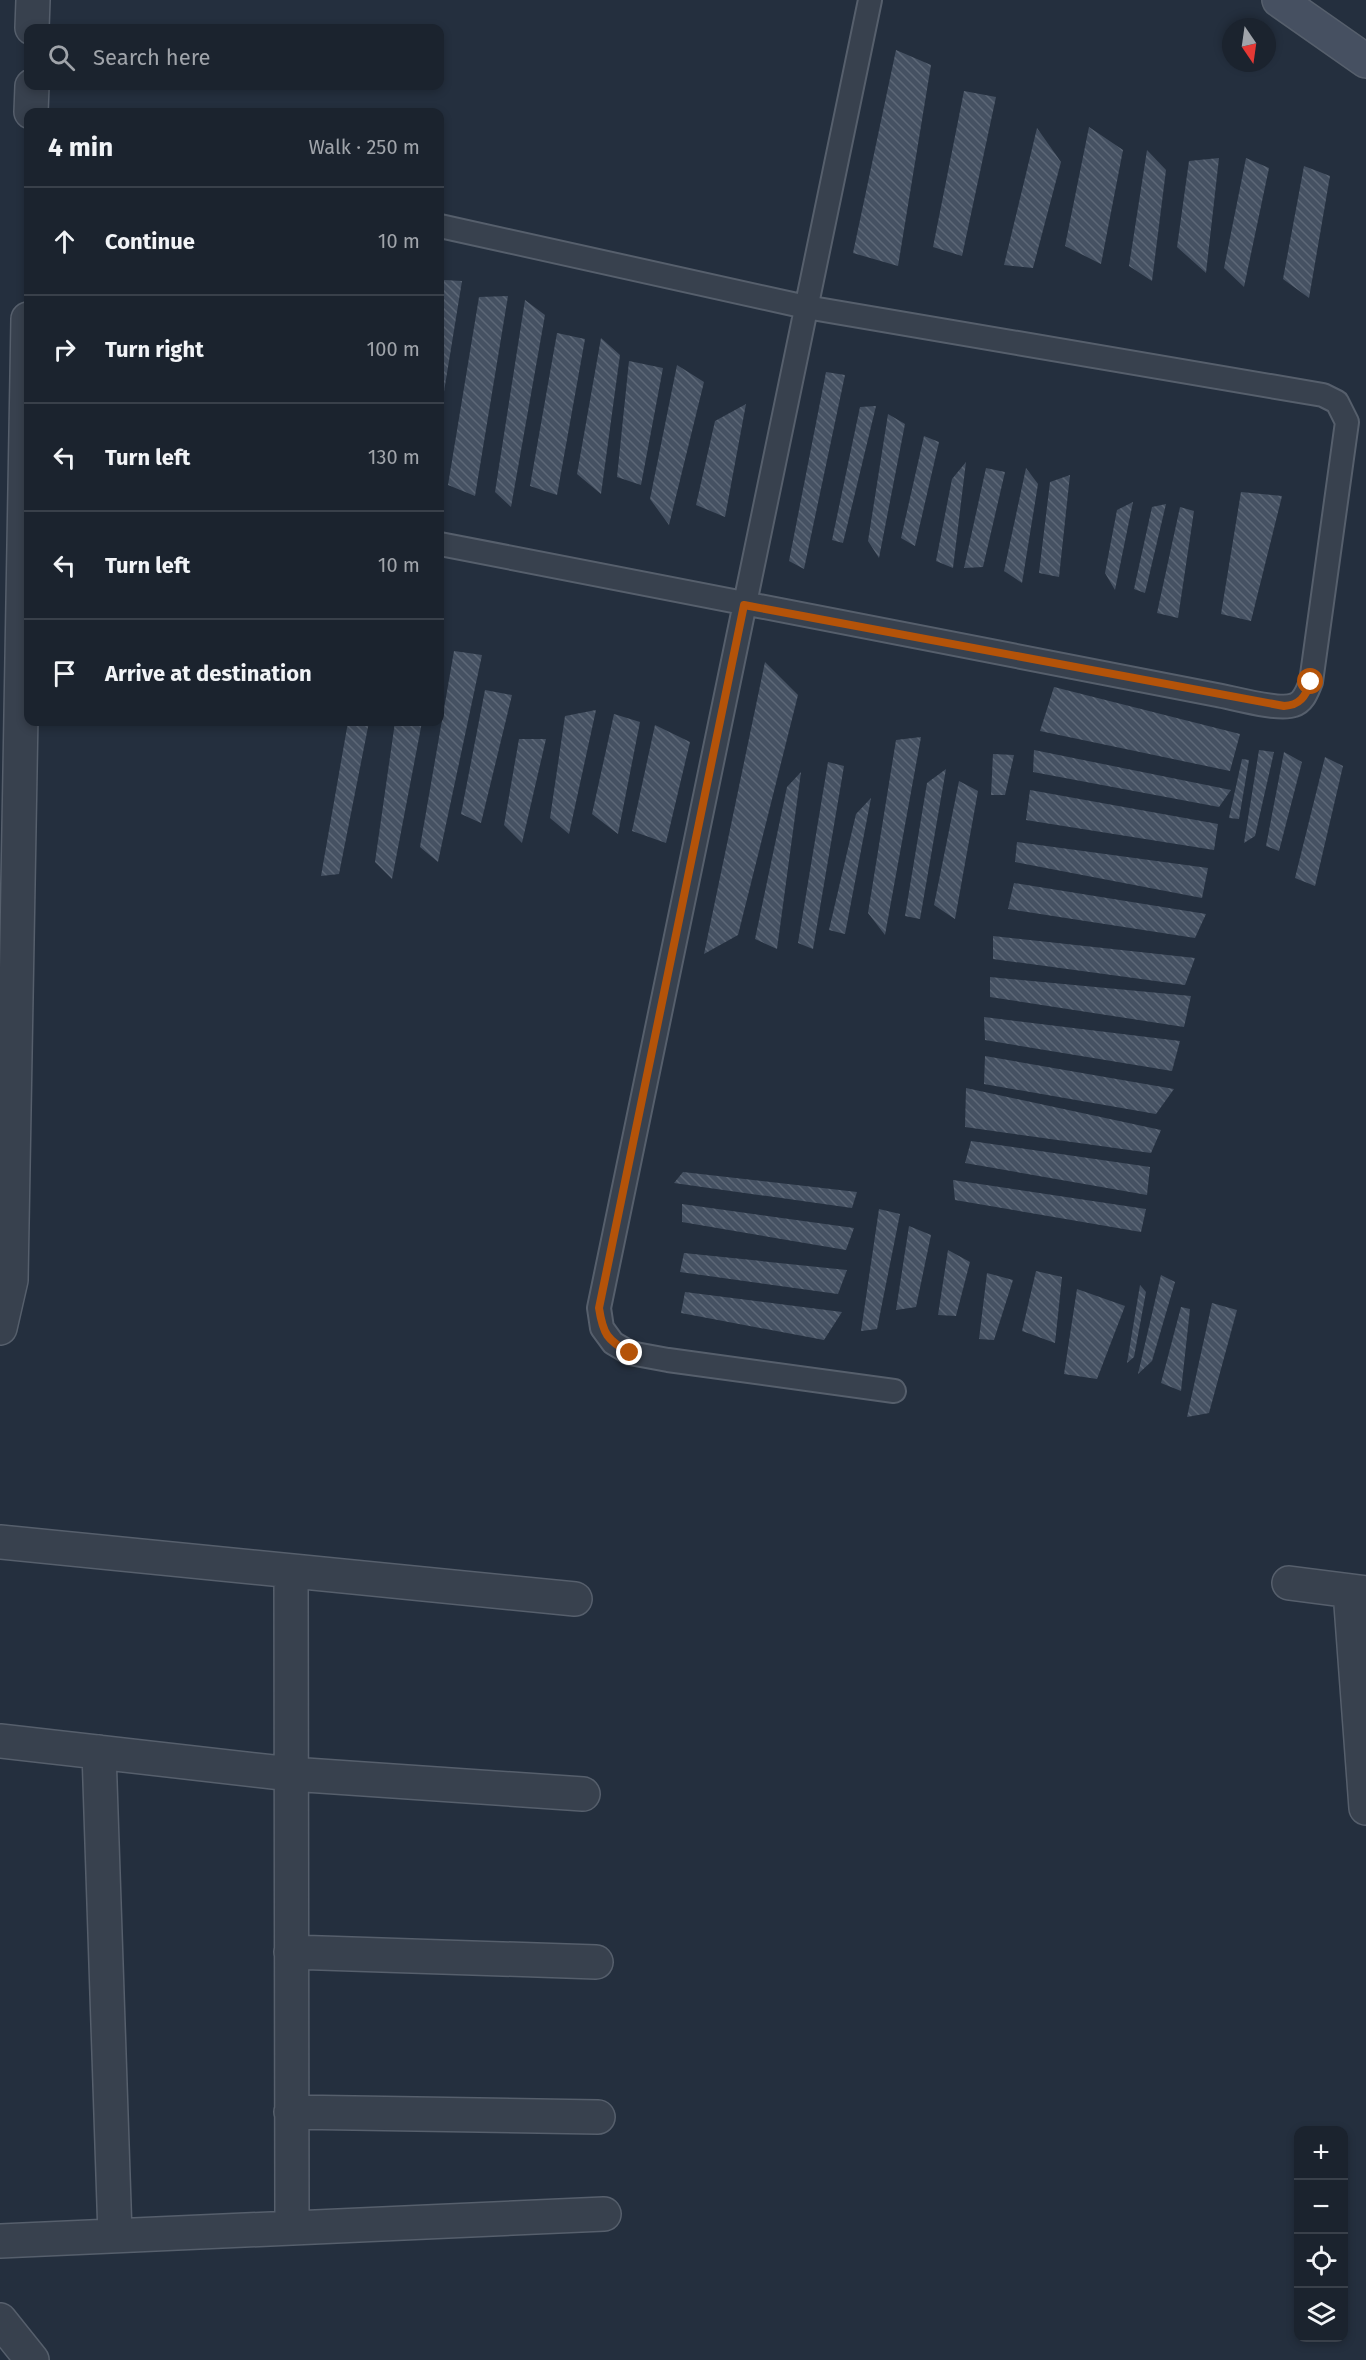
<!DOCTYPE html>
<html lang="en">
<head>
<meta charset="utf-8">
<style>
  :root { --surface:#1b232e; --page:#242b36; --text:#f1f3f6; --muted:#a0a4aa; --line:#39404a }
  body { margin:0; font-family:"Fira Sans",sans-serif; background:var(--page); color:var(--text) }
  .controls { position:absolute; right:18px; bottom:18px; display:grid; overflow:hidden; border-radius:12px; box-shadow:0 3px 9px #0003 }
  .controls button { width:54px; height:54px; display:grid; place-items:center; padding:0; border:0; border-bottom:2px solid var(--line); background:var(--surface); color:var(--text); font:30px sans-serif }
  .compass { position:absolute; left:1222px; top:18px; width:54px; height:54px; border-radius:50%; background:var(--surface); box-shadow:0 3px 9px #0003; rotate:167deg }
  .stop { position:absolute; width:18px; height:18px; margin:-14px; border:4px solid #b45309; border-radius:50%; background:#fff }
  .stop.end { background:#b45309; border-color:#fff; box-shadow:0 2px 6px #0008 }
  .list { margin:0; padding:0; list-style:none }
  h2 { display:flex; justify-content:space-between; align-items:center; height:78px; margin:0; padding:0 24px; font-size:26px }
  h2 small { font-size:20px; font-weight:400; color:var(--muted) }
  .list li { display:grid; grid-template-columns:39px 1fr auto; gap:18px; align-items:center; box-sizing:border-box; height:108px; padding:0 24px; border-top:2px solid var(--line) }
  .list b { display:block; font-size:22px; white-space:nowrap }
  .list em { font-size:20px; font-style:normal; color:var(--muted) }
  .icon { flex:none; width:33px; height:33px; fill:none; stroke:currentColor; stroke-width:2; stroke-linecap:round; stroke-linejoin:round }
  .map { position:relative; flex:none; width:1366px; height:2360px; overflow:hidden }
  .search { position:absolute; background:var(--surface); box-shadow:0 3px 9px #0003; left:24px; top:24px; width:420px; height:66px; display:flex; align-items:center; gap:15px; box-sizing:border-box; padding:0 21px; border-radius:12px; color:var(--muted); font-size:22px }
  .panel { position:absolute; background:var(--surface); box-shadow:0 3px 9px #0003; left:24px; top:108px; width:420px; height:618px; border-radius:12px }
  .map>svg:first-child { display:block }
  .building { fill:url(#building-back-hatch) }
  .lines { fill:none; stroke-linecap:round; stroke-linejoin:round }
  .lane-casing { stroke:#565f6c; stroke-width:26 }
  .street-casing { stroke:#565f6c; stroke-width:36 }
  .secondary-casing { stroke:#565f6c; stroke-width:36 }
  .lane { stroke:#38414e; stroke-width:22 }
  .street { stroke:#38414e; stroke-width:33 }
  .secondary { stroke:#465061; stroke-width:33 }
  .route { stroke:#b45309; stroke-width:8 }
</style>
</head>
<body>
<div class="map">
<svg width="1366" height="2360" viewBox="0 0 1366 2360">
  <defs>
    <pattern id="building-back-hatch" width="6" height="6" patternUnits="userSpaceOnUse" patternTransform="scale(1.5)"><rect width="6" height="6" fill="#455162"/><path d="M-1 5l2 2M0 0l6 6M5-1l2 2" fill="none" stroke="#5d6877"/></pattern>
  </defs>
  <rect width="100%" height="100%" fill="#242f3e"/>
  <path class="building" d="M 896,50 L 931,65 L 898,266 L 853,253 Z
    M 964,91 L 996,97 L 962,256 L 933,247 Z
    M 1089,127 L 1123,150 L 1101,264 L 1065,246 Z
    M 1037,128 L 1061,162 L 1033,268 L 1004,265 Z
    M 1147,150 L 1166,170 L 1152,281 L 1129,266 Z
    M 1219,158 L 1206,273 L 1177,247 L 1189,161 Z
    M 1246,158 L 1269,168 L 1244,287 L 1224,268 Z
    M 1304,166 L 1330,176 L 1309,298 L 1283,279 Z
    M 444,280 L 462,281 L 441,410 L 440,305 Z
    M 508,296 L 475,496 L 448,485 L 479,297 Z
    M 525,300 L 545,315 L 511,507 L 495,492 Z
    M 557,333 L 585,339 L 557,495 L 530,486 Z
    M 601,338 L 620,355 L 601,494 L 577,474 Z
    M 629,361 L 663,368 L 641,485 L 617,477 Z
    M 677,365 L 704,382 L 669,525 L 650,499 Z
    M 826,372 L 845,375 L 804,569 L 789,561 Z
    M 746,404 L 725,517 L 696,505 L 715,421 Z
    M 876,406 L 843,543 L 832,540 L 860,407 Z
    M 888,414 L 905,424 L 879,558 L 868,541 Z
    M 924,436 L 939,442 L 915,546 L 901,538 Z
    M 966,462 L 953,568 L 936,561 L 952,479 Z
    M 986,468 L 1005,472 L 983,567 L 964,568 Z
    M 1026,468 L 1038,484 L 1022,583 L 1004,571 Z
    M 1070,475 L 1059,577 L 1039,573 L 1050,482 Z
    M 1241,492 L 1282,496 L 1251,621 L 1221,614 Z
    M 1133,502 L 1115,590 L 1105,573 L 1117,510 Z
    M 1166,504 L 1145,593 L 1134,589 L 1152,507 Z
    M 1180,507 L 1194,511 L 1178,618 L 1157,613 Z
    M 454,651 L 482,655 L 438,862 L 420,847 Z
    M 765,662 L 798,695 L 738,935 L 704,954 Z
    M 1054,687 L 1240,734 L 1230,771 L 1040,731 Z
    M 485,690 L 512,695 L 481,823 L 461,814 Z
    M 596,710 L 569,834 L 550,818 L 565,716 Z
    M 614,714 L 640,722 L 618,834 L 592,814 Z
    M 348,722 L 369,722 L 339,874 L 321,876 Z
    M 395,722 L 422,722 L 392,879 L 375,862 Z
    M 655,725 L 690,742 L 666,843 L 632,831 Z
    M 921,737 L 885,935 L 868,913 L 896,740 Z
    M 519,739 L 546,739 L 522,843 L 504,825 Z
    M 1034,750 L 1231,790 L 1219,807 L 1033,772 Z
    M 1259,750 L 1274,752 L 1255,836 L 1244,843 Z
    M 1284,752 L 1302,762 L 1279,851 L 1266,846 Z
    M 993,754 L 1014,755 L 1005,795 L 991,795 Z
    M 1325,757 L 1343,766 L 1315,886 L 1295,878 Z
    M 1242,759 L 1249,760 L 1239,819 L 1229,818 Z
    M 828,762 L 844,766 L 813,949 L 798,943 Z
    M 946,769 L 920,919 L 905,916 L 927,783 Z
    M 801,772 L 777,949 L 755,939 L 787,787 Z
    M 959,781 L 978,791 L 955,919 L 934,905 Z
    M 1030,790 L 1218,824 L 1214,850 L 1026,820 Z
    M 871,798 L 845,934 L 829,930 L 856,814 Z
    M 1017,842 L 1208,868 L 1202,898 L 1015,862 Z
    M 1014,883 L 1206,914 L 1195,938 L 1008,909 Z
    M 993,936 L 1195,958 L 1185,985 L 993,959 Z
    M 990,977 L 1191,996 L 1184,1027 L 990,997 Z
    M 984,1017 L 1180,1041 L 1172,1071 L 985,1040 Z
    M 985,1056 L 1174,1089 L 1156,1114 L 984,1084 Z
    M 966,1088 L 1161,1130 L 1151,1153 L 965,1127 Z
    M 971,1141 L 1150,1167 L 1147,1195 L 965,1163 Z
    M 683,1172 L 857,1192 L 852,1208 L 674,1183 Z
    M 953,1180 L 1146,1209 L 1141,1232 L 955,1200 Z
    M 682,1204 L 854,1228 L 846,1250 L 682,1222 Z
    M 879,1209 L 900,1214 L 877,1329 L 861,1331 Z
    M 909,1226 L 931,1235 L 916,1307 L 896,1310 Z
    M 948,1250 L 970,1262 L 956,1316 L 938,1315 Z
    M 684,1253 L 847,1270 L 838,1294 L 680,1272 Z
    M 1036,1271 L 1062,1277 L 1055,1343 L 1022,1331 Z
    M 987,1273 L 1013,1280 L 994,1340 L 979,1339 Z
    M 1161,1275 L 1175,1282 L 1152,1361 L 1138,1374 Z
    M 1140,1285 L 1146,1292 L 1134,1357 L 1127,1363 Z
    M 1077,1289 L 1125,1306 L 1097,1379 L 1064,1374 Z
    M 685,1292 L 842,1312 L 824,1340 L 681,1313 Z
    M 1212,1303 L 1237,1310 L 1209,1413 L 1187,1417 Z
    M 1181,1307 L 1190,1309 L 1181,1391 L 1161,1383 Z"/>
  <g class="lines">
    <g class="lane-casing">
      <path id="lane" d="M 870,0 L 599,1308 L 602,1328 L 613,1343 L 630,1353 L 668,1360 L 894,1391
        M 440,226 L 806,307 L 1323,395 L 1337,402 L 1347,422 L 1311,682 C 1307,691 1304,702 1294,705 C 1279,711 1234,698 1217,695 L 440,544"/>
    </g>
    <g class="street-casing">
      <path id="street" d="M 32,28 L 33,0
        M 31,112 L 32,86
        M 0,1328 L 11,1280 L 28,319
        M 0,1542 L 575,1599
        M 291,1571 L 292,2228
        M 1289,1583 L 1366,1593
        M 1350,1591 L 1366,1808
        M 0,1741 L 291,1774 L 583,1794
        M 99,1752 L 115,2235
        M 291,1952 L 596,1962
        M 291,2112 L 598,2117
        M 0,2241 L 604,2214
        M 0,2320 L 32,2360"/>
    </g>
    <g class="secondary-casing">
      <path id="secondary" d="M 1279,0 L 1366,61"/>
    </g>
    <use href="#lane" class="lane"/>
    <use href="#street" class="street"/>
    <use href="#secondary" class="secondary"/>
  </g>
  <g class="lines">
    <path class="route" d="M 630,1353 C 607,1340 603,1334 599,1308 L 744,605 L 1284,706 C 1300,705 1305,697 1311,682"/>
  </g>
</svg>
<div class="controls">
<button>+</button>
<button>−</button>
<button><svg class="icon" aria-label="locate" viewBox="0 0 24 24"><circle cx="12" cy="12" r="6"/><path d="M12 2v4M12 18v4M2 12h4M18 12h4"/></svg></button>
<button><svg class="icon" aria-label="layers" viewBox="0 0 24 24"><path d="M12 4l9 5-9 5-9-5zM3 14l9 5 9-5"/></svg></button>
</div>
<svg class="compass" viewBox="-18 -18 36 36"><path d="M0-13l5 13h-10z" fill="#e53935"/><path d="M0 13l5-13h-10z" fill="#a0a4aa"/></svg>
<div class="stop" style="left:1311px;top:682px"></div>
<div class="stop end" style="left:630px;top:1353px"></div>
<div class="search"><svg class="icon" aria-label="search" viewBox="0 0 24 24"><circle cx="10" cy="10" r="6"/><path d="M15 15l6 6"/></svg>Search here</div>
<section class="panel">
<h2>4 min<small>Walk · 250 m</small></h2>
<ul class="list">
<li><svg class="icon" aria-label="ahead" viewBox="0 0 24 24"><path d="M12 20V5M6 11l6-6 6 6"/></svg><div><b>Continue</b></div><em>10 m</em></li>
<li><svg class="icon" aria-label="right" viewBox="0 0 24 24"><path d="M7 20v-9h11M14 6l5 5-5 5"/></svg><div><b>Turn right</b></div><em>100 m</em></li>
<li><svg class="icon" aria-label="left" viewBox="0 0 24 24"><path d="M17 20v-9H6M10 6l-5 5 5 5"/></svg><div><b>Turn left</b></div><em>130 m</em></li>
<li><svg class="icon" aria-label="left" viewBox="0 0 24 24"><path d="M17 20v-9H6M10 6l-5 5 5 5"/></svg><div><b>Turn left</b></div><em>10 m</em></li>
<li><svg class="icon" aria-label="arrive" viewBox="0 0 24 24"><path d="M6 21V4h12l-3 4 3 4H6"/></svg><div><b>Arrive at destination</b></div></li>
</ul>
</section>
</div>
</body>
</html>
